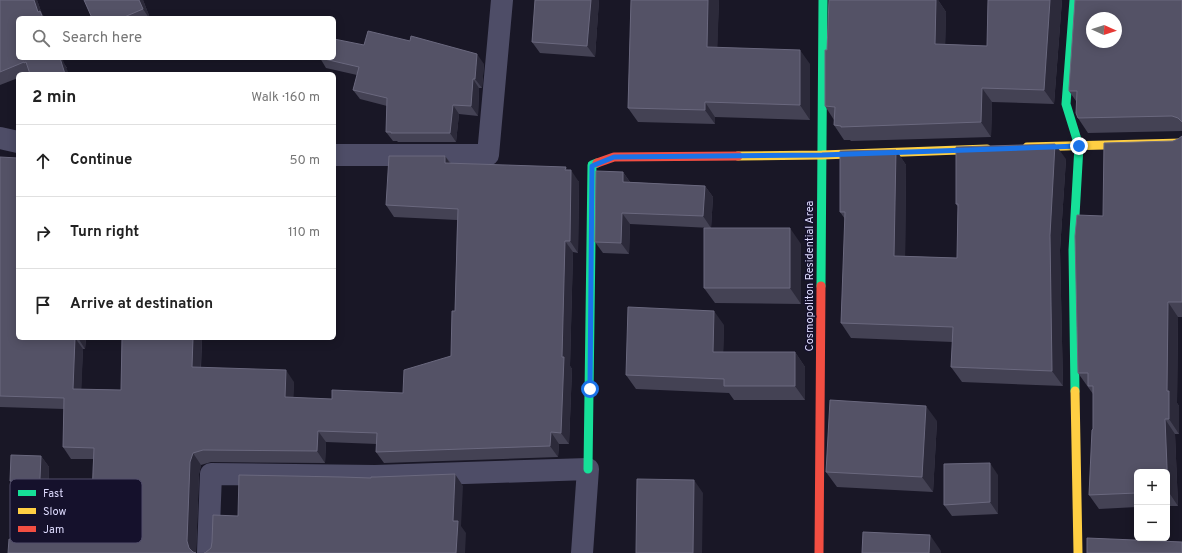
<!DOCTYPE html>
<html lang="en">
<head>
<meta charset="utf-8">
<style>
  :root { --surface:#fff; --page:#f6f6f6; --text:#222; --muted:#767676; --line:#e0e0e0 }
  body { margin:0; font-family:Overpass,sans-serif; background:var(--page); color:var(--text) }
  .controls { position:absolute; right:12px; bottom:12px; display:grid; overflow:hidden; border-radius:6px; box-shadow:0 2px 10px #0003 }
  .controls button { width:36px; height:36px; display:grid; place-items:center; padding:0; border:0; border-bottom:1px solid var(--line); background:var(--surface); color:var(--text); font:20px sans-serif }
  .compass { position:absolute; left:1086px; top:12px; width:36px; height:36px; border-radius:50%; background:var(--surface); box-shadow:0 2px 10px #0003; rotate:93deg }
  .stop { position:absolute; width:12px; height:12px; margin:-9px; border:3px solid #1a73e8; border-radius:50%; background:#fff }
  .stop.end { background:#1a73e8; border-color:#fff; box-shadow:0 1px 4px #0008 }
  .list { margin:0; padding:0; list-style:none }
  h2 { display:flex; justify-content:space-between; align-items:center; height:52px; margin:0; padding:0 16px; font-size:17px }
  h2 small { font-size:13px; font-weight:400; color:var(--muted) }
  .list li { display:grid; grid-template-columns:26px 1fr auto; gap:12px; align-items:center; box-sizing:border-box; height:72px; padding:0 16px; border-top:1px solid var(--line) }
  .list b { display:block; font-size:15px; white-space:nowrap }
  .list em { font-size:13px; font-style:normal; color:var(--muted) }
  .icon { flex:none; width:22px; height:22px; fill:none; stroke:currentColor; stroke-width:2; stroke-linecap:round; stroke-linejoin:round }
  .map { position:relative; flex:none; width:1182px; height:553px; overflow:hidden }
  .search { position:absolute; background:var(--surface); box-shadow:0 2px 10px #0003; left:16px; top:16px; width:320px; height:44px; display:flex; align-items:center; gap:10px; box-sizing:border-box; padding:0 14px; border-radius:6px; color:var(--muted); font-size:15px }
  .panel { position:absolute; background:var(--surface); box-shadow:0 2px 10px #0003; left:16px; top:72px; width:320px; height:268px; border-radius:6px }
  .map>svg:first-child { display:block }
  .lines { fill:none; stroke-linecap:round; stroke-linejoin:round }
  .street { stroke:#4e4d67; stroke-width:22 }
  .fast { stroke:#16e098; stroke-width:9 }
  .slow { stroke:#ffcf43; stroke-width:9 }
  .jam { stroke:#f24e42; stroke-width:9 }
  .wall { fill:#444254 }
  .shaded-wall { fill:#2c2a3a }
  .building { fill:#545266; stroke:#6a687e; fill-rule:evenodd }
  .route { stroke:#1a73e8; stroke-width:5 }
  .labels { text-anchor:middle; stroke-width:3; stroke-linejoin:round; paint-order:stroke }
  .street-label { font-size:11px; fill:#dfdcff; stroke:#15112c }
  .key { fill:#15112c; stroke:#524e6b; stroke-width:1 }
  .key-label { font-size:11px; fill:#dfdcff }
</style>
</head>
<body>
<div class="map">
<svg width="1182" height="553" viewBox="0 0 1182 553">
  <rect width="100%" height="100%" fill="#191726"/>
  <g class="lines">
    <path class="street" d="M 0,138 L 18,142
      M 334,155 L 488,155 L 502,0
      M 208,553 L 211,474 L 375,476 L 588,469 L 582,553"/>
    <path class="fast" d="M 1074,0 L 1066,104 L 1079,146 L 1073,250 L 1075,391
      M 821,286 L 823,0
      M 588,469 L 592,165 L 597,163"/>
    <path class="slow" d="M 1027,147 L 1182,143
      M 738,156 L 822,155 L 987,149
      M 1075,391 L 1078,553"/>
    <path class="jam" d="M 597,163 L 614,157 L 738,156
      M 819,553 L 821,286"/>
  </g>
  <path class="wall" d="M 0,0 L 37,0 L 42,14 L 45,18 L 18,18 L 65,65 L 67,68 L 28,74 L 18,74 L 18,78 L 0,85 Z
    M 143,0 L 150,18 L 92,18 Z
    M 532,0 L 599,0 L 595,57 L 540,53 L 532,42 L 535,0 Z
    M 631,0 L 719,0 L 717,47 L 810,64 L 810,120 L 715,117 L 715,124 L 638,122 L 628,108 Z
    M 829,0 L 938,0 L 946,12 L 945,44 L 987,46 L 988,0 L 1062,0 L 1054,104 L 992,102 L 991,137 L 851,141 L 850,140 L 844,140 L 834,125 L 834,120 L 825,106 L 827,50 Z
    M 1182,0 L 1182,131 L 1088,133 L 1078,118 L 1076,101 L 1069,91 Z
    M 364,45 L 484,64 L 482,88 L 479,88 L 478,116 L 459,114 L 456,142 L 398,142 L 397,141 L 393,141 L 386,132 L 387,106 L 360,99 L 353,90 L 357,75 L 326,68 L 320,58 Z
    M 1182,136 L 1182,317 L 1178,317 L 1177,403 L 1179,406 L 1179,434 L 1175,434 L 1178,506 L 1167,506 L 1167,472 L 1137,472 L 1137,507 L 1099,509 L 1089,495 L 1093,429 L 1093,394 L 1078,373 L 1103,216 L 1173,141 L 1178,139 Z
    M 896,150 L 906,165 L 905,256 L 957,258 L 958,207 L 956,204 L 1066,159 L 1060,250 L 1063,386 L 962,382 L 951,367 L 953,342 L 851,338 L 841,323 L 845,219 L 840,212 Z
    M 445,156 L 451,163 L 568,170 L 579,182 L 578,253 L 573,252 L 570,366 L 572,369 L 569,444 L 559,444 L 558,457 L 384,463 L 376,452 L 377,444 L 326,442 L 325,463 L 211,462 L 201,465 L 199,474 L 196,553 L 14,540 L 16,490 L 10,481 L 41,456 L 49,467 L 47,523 L 91,525 L 93,459 L 71,459 L 63,447 L 64,409 L 0,407 L 0,157 L 18,338 L 86,338 L 85,349 L 83,349 L 81,389 L 121,390 L 122,338 L 202,338 L 201,368 L 294,382 L 293,398 L 332,399 L 403,393 L 451,356 L 455,311 L 457,220 L 394,217 L 386,205 Z
    M 623,172 L 630,182 L 705,186 L 713,197 L 711,228 L 630,224 L 629,254 L 603,253 L 595,242 Z
    M 801,244 L 801,304 L 715,303 L 704,288 Z
    M 724,325 L 723,352 L 795,352 L 805,367 L 805,400 L 734,400 L 729,393 L 636,389 L 626,375 Z
    M 937,421 L 933,492 L 837,487 L 826,472 Z
    M 998,475 L 998,514 L 952,516 L 944,505 Z"/>
  <path class="shaded-wall" d="M 34,0 L 37,0 L 42,14 L 45,18 L 42,18 L 38,12 Z
    M 139,0 L 143,0 L 150,18 L 149,18 L 143,9 Z
    M 591,0 L 599,0 L 595,57 L 587,46 Z
    M 708,0 L 719,0 L 717,61 L 707,47 Z
    M 936,0 L 938,0 L 946,12 L 945,58 L 935,44 Z
    M 1050,0 L 1062,0 L 1054,104 L 1044,90 Z
    M 800,50 L 810,64 L 810,120 L 800,105 Z
    M 477,54 L 484,64 L 482,88 L 475,79 Z
    M 59,58 L 62,58 L 69,74 L 65,74 Z
    M 473,79 L 479,88 L 478,116 L 471,106 Z
    M 982,88 L 992,102 L 991,137 L 981,122 Z
    M 705,102 L 715,117 L 715,124 L 705,110 Z
    M 453,105 L 459,114 L 456,142 L 450,133 Z
    M 1055,144 L 1066,159 L 1060,250 L 1063,386 L 1052,371 L 1050,235 Z
    M 896,150 L 906,165 L 905,271 L 894,256 Z
    M 445,156 L 453,168 L 445,163 Z
    M 566,167 L 571,175 L 571,170 L 579,182 L 578,253 L 570,241 Z
    M 623,172 L 631,184 L 623,182 Z
    M 705,186 L 713,197 L 711,228 L 703,216 Z
    M 622,213 L 630,224 L 629,254 L 621,243 Z
    M 790,228 L 801,244 L 801,304 L 790,288 Z
    M 565,241 L 573,252 L 570,366 L 572,369 L 569,444 L 561,433 L 562,357 Z
    M 1168,302 L 1178,317 L 1177,403 L 1179,406 L 1179,434 L 1169,419 L 1167,391 Z
    M 714,311 L 724,325 L 723,366 L 713,352 Z
    M 75,338 L 83,349 L 81,400 L 73,389 Z
    M 78,338 L 86,338 L 85,349 Z
    M 193,338 L 202,338 L 200,379 L 192,367 Z
    M 795,352 L 805,367 L 805,400 L 795,386 Z
    M 286,370 L 294,382 L 293,409 L 285,397 Z
    M 926,406 L 937,421 L 933,492 L 922,477 Z
    M 1165,419 L 1175,434 L 1178,506 L 1168,491 Z
    M 318,431 L 326,442 L 325,463 L 317,451 Z
    M 551,432 L 559,444 L 558,457 L 550,446 Z
    M 193,453 L 201,465 L 199,474 L 196,553 L 193,553 L 189,548 L 187,541 L 190,462 Z
    M 41,456 L 49,467 L 46,534 L 38,523 Z
    M 990,463 L 998,475 L 998,514 L 990,502 Z
    M 455,474 L 463,486 L 461,526 L 466,533 L 465,553 L 456,553 L 453,521 Z
    M 694,480 L 703,493 L 702,553 L 693,553 Z
    M 930,535 L 941,551 L 941,553 L 929,553 Z"/>
  <path class="building" d="M 0,0 L 34,0 L 38,12 L 40,11 L 43,18 L 18,18 L 18,58 L 60,58 L 65,74 L 30,74 L 26,62 L 24,63 L 24,62 L 0,72 Z
    M 84,0 L 139,0 L 143,9 L 122,18 L 92,18 Z
    M 535,0 L 591,0 L 587,46 L 532,42 Z
    M 631,0 L 708,0 L 707,47 L 800,50 L 800,105 L 705,102 L 705,110 L 628,108 Z
    M 829,0 L 936,0 L 935,44 L 987,46 L 988,0 L 1050,0 L 1044,90 L 982,88 L 981,122 L 841,127 L 841,126 L 834,125 L 835,107 L 825,106 L 825,50 L 827,50 Z
    M 1075,0 L 1182,0 L 1182,122 L 1178,118 L 1172,116 L 1078,118 L 1076,113 L 1077,91 L 1069,91 L 1069,88 ZM 1092,18 L 1116,18 L 1116,42 L 1092,42 Z
    M 368,31 L 410,41 L 411,36 L 477,54 L 475,79 L 473,79 L 471,106 L 453,105 L 450,133 L 391,133 L 391,132 L 386,132 L 387,98 L 353,90 L 359,67 L 320,58 L 334,58 L 334,39 L 364,45 Z
    M 1182,136 L 1182,302 L 1168,302 L 1167,391 L 1169,391 L 1169,419 L 1165,419 L 1168,491 L 1167,491 L 1167,472 L 1137,472 L 1137,493 L 1089,495 L 1092,430 L 1093,429 L 1093,386 L 1088,386 L 1088,373 L 1078,373 L 1075,236 L 1077,215 L 1103,216 L 1104,143 L 1173,141 L 1178,139 Z
    M 1055,144 L 1050,235 L 1052,371 L 951,367 L 953,327 L 841,323 L 845,212 L 840,212 L 840,151 L 896,150 L 894,256 L 957,258 L 958,204 L 956,204 L 956,147 Z
    M 389,156 L 445,156 L 445,163 L 566,167 L 565,170 L 571,170 L 570,241 L 565,241 L 562,357 L 564,357 L 561,433 L 551,432 L 550,446 L 376,452 L 377,433 L 318,431 L 317,451 L 203,450 L 193,453 L 190,462 L 187,541 L 189,548 L 193,552 L 196,553 L 8,553 L 9,539 L 14,540 L 16,481 L 10,481 L 11,455 L 41,456 L 38,523 L 91,525 L 94,448 L 63,447 L 64,398 L 0,396 L 0,157 L 18,158 L 18,338 L 75,338 L 73,389 L 121,390 L 122,338 L 193,338 L 192,367 L 286,370 L 285,397 L 332,399 L 332,390 L 403,393 L 404,370 L 451,356 L 452,311 L 455,311 L 458,209 L 386,205 Z
    M 596,171 L 623,172 L 623,182 L 705,186 L 703,216 L 622,213 L 621,243 L 595,242 Z
    M 704,228 L 790,228 L 790,288 L 704,288 Z
    M 628,307 L 714,311 L 713,352 L 795,352 L 795,386 L 724,386 L 724,379 L 626,375 Z
    M 830,400 L 926,406 L 922,477 L 826,472 Z
    M 990,463 L 990,502 L 944,505 L 944,464 Z
    M 455,474 L 453,521 L 458,521 L 456,553 L 204,553 L 205,553 L 211,548 L 212,542 L 213,515 L 238,516 L 239,475 L 341,477 L 371,478 L 371,477 L 376,477 Z
    M 637,479 L 694,480 L 693,553 L 636,553 Z
    M 863,532 L 930,535 L 929,553 L 862,553 Z
    M 1087,538 L 1182,542 L 1182,553 L 1087,553 Z"/>
  <g class="lines">
    <path class="route" d="M 590,389 L 592,166 L 614,157 L 822,155 L 1079,146"/>
  </g>
  <g class="labels">
    <g class="street-label">
      <text transform="translate(809 276) rotate(-90)" y="4">Cosmopoliton Residential Area</text>
    </g>
  </g>
  <rect x="10" y="479" width="132" height="64" rx="6" class="key"/>
  <rect x="18" y="490" width="18" height="6" fill="#16e098"/>
  <rect x="18" y="508" width="18" height="6" fill="#ffcf43"/>
  <rect x="18" y="526" width="18" height="6" fill="#f24e42"/>
  <g class="key-label">
    <text x="43" y="497">Fast</text>
    <text x="43" y="515">Slow</text>
    <text x="43" y="533">Jam</text>
  </g>
</svg>
<div class="controls">
<button>+</button>
<button>−</button>
</div>
<svg class="compass" viewBox="-18 -18 36 36"><path d="M0-13l5 13h-10z" fill="#e53935"/><path d="M0 13l5-13h-10z" fill="#767676"/></svg>
<div class="stop" style="left:590px;top:389px"></div>
<div class="stop end" style="left:1079px;top:146px"></div>
<div class="search"><svg class="icon" aria-label="search" viewBox="0 0 24 24"><circle cx="10" cy="10" r="6"/><path d="M15 15l6 6"/></svg>Search here</div>
<section class="panel">
<h2>2 min<small>Walk · 160 m</small></h2>
<ul class="list">
<li><svg class="icon" aria-label="ahead" viewBox="0 0 24 24"><path d="M12 20V5M6 11l6-6 6 6"/></svg><div><b>Continue</b></div><em>50 m</em></li>
<li><svg class="icon" aria-label="right" viewBox="0 0 24 24"><path d="M7 20v-9h11M14 6l5 5-5 5"/></svg><div><b>Turn right</b></div><em>110 m</em></li>
<li><svg class="icon" aria-label="arrive" viewBox="0 0 24 24"><path d="M6 21V4h12l-3 4 3 4H6"/></svg><div><b>Arrive at destination</b></div></li>
</ul>
</section>
</div>
</body>
</html>
